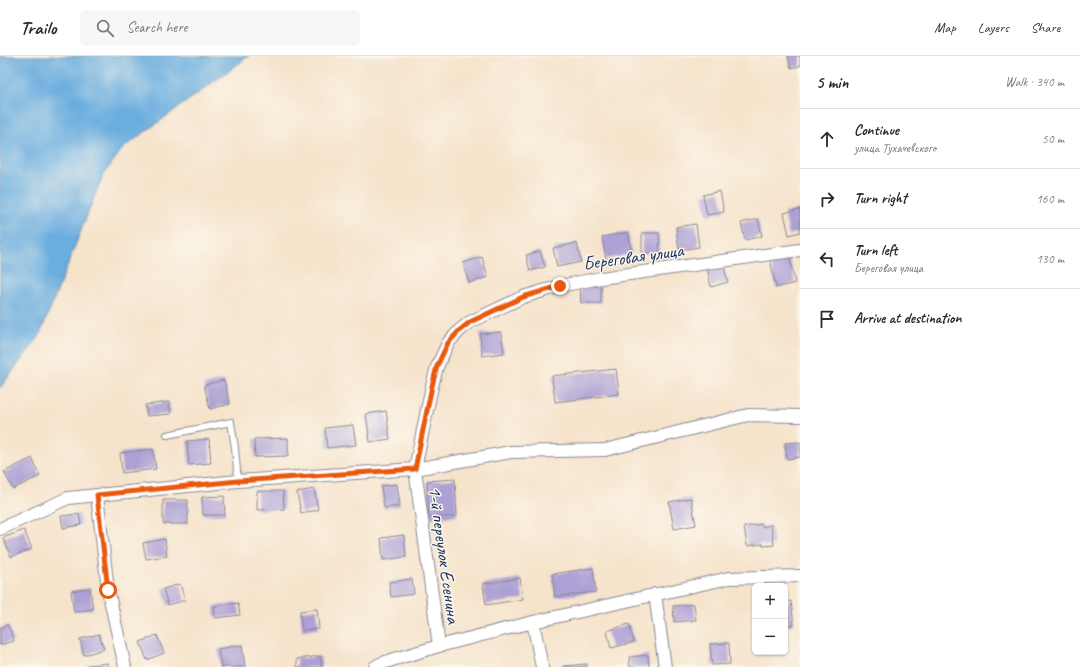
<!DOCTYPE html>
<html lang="en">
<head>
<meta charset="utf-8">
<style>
  :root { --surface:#fff; --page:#f7f7f7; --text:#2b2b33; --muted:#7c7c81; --line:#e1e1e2 }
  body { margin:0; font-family:Caveat,sans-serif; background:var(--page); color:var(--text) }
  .controls { position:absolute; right:12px; bottom:12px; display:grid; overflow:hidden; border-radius:6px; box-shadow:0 1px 3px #0004 }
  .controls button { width:36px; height:36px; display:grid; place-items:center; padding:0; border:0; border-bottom:1px solid var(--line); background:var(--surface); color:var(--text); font:20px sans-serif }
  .stop { position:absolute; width:12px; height:12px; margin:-9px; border:3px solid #ea580c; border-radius:50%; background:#fff }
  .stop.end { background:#ea580c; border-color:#fff; box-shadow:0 1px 4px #0008 }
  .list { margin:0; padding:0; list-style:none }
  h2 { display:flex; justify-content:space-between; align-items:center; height:52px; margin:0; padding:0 16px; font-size:17px }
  h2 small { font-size:13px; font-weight:400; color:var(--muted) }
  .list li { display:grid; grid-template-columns:26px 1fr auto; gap:12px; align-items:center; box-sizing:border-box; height:60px; padding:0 16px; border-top:1px solid var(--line) }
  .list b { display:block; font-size:15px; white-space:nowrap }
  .list p { margin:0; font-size:13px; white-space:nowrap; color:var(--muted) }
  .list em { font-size:13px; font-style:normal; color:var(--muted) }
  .icon { flex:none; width:22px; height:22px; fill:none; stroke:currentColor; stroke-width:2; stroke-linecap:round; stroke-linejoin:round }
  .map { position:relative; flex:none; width:800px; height:611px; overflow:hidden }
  header { display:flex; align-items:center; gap:24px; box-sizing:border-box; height:56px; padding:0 20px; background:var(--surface); border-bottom:1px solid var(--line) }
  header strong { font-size:19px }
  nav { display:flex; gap:22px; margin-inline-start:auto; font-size:14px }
  .search { width:280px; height:36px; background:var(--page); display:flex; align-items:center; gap:10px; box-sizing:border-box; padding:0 14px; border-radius:6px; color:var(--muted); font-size:15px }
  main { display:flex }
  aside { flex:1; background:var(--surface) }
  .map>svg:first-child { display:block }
  .water { fill:#6baddf; stroke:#436e9e }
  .building { fill:#ada0d4 }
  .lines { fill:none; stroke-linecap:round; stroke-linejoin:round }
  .service-casing { stroke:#888994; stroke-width:8 }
  .minor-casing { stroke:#888994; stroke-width:14 }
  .service { stroke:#fff; stroke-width:6 }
  .minor { stroke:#fff; stroke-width:12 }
  .route { stroke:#ea580c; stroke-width:5 }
  .labels { text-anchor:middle; stroke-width:3; stroke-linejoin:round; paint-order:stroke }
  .street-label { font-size:19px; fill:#1b2f5e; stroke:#fbf7ec }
</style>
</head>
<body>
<header>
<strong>Trailo</strong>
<div class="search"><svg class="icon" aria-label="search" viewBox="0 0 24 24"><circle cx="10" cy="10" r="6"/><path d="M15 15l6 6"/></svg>Search here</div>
<nav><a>Map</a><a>Layers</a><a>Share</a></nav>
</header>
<main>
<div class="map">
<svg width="800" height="611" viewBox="0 0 800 611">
  <rect width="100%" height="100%" fill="#fbf7ec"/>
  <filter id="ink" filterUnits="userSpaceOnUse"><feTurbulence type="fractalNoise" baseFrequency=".025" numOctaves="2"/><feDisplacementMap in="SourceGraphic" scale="8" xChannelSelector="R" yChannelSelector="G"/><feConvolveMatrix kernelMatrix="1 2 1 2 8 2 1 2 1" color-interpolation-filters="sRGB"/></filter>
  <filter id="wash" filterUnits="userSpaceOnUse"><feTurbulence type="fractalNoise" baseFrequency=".012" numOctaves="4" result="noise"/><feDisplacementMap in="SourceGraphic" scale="16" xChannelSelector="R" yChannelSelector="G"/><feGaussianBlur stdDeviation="0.9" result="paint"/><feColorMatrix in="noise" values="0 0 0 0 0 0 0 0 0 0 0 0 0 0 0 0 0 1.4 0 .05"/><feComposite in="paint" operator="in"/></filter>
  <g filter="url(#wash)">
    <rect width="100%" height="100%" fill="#f6e3cb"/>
    <path class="water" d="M 0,0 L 249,0 L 123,92 L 103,119 L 39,281 L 0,332 Z"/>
    <g id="blocks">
      <path class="building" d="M 788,0 L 800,0 L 800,10 L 791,12 Z
        M 720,135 L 724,156 L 707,159 L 703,139 Z
        M 800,153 L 800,176 L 789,179 L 784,157 Z
        M 758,163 L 762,180 L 745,184 L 741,167 Z
        M 696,168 L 699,191 L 679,194 L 676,171 Z
        M 628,176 L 632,198 L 606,203 L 602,181 Z
        M 642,177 L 659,177 L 660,197 L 642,197 Z
        M 577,187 L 581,206 L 557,211 L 553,192 Z
        M 540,195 L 545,211 L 530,215 L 526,199 Z
        M 789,199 L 795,227 L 776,232 L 770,203 Z
        M 482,201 L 488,221 L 469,227 L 463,207 Z
        M 723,208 L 728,226 L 711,231 L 707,212 Z
        M 580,230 L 601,230 L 601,247 L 581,247 Z
        M 501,276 L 504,297 L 482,300 L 480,278 Z
        M 616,313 L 619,338 L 555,346 L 552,320 Z
        M 224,324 L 230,348 L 210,353 L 204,329 Z
        M 169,346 L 171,358 L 147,360 L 145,349 Z
        M 386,355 L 390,383 L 370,386 L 366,358 Z
        M 353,369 L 356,389 L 327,392 L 325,372 Z
        M 288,382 L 288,400 L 255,401 L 254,383 Z
        M 209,383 L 211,407 L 189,409 L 187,385 Z
        M 800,386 L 800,401 L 787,403 L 785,387 Z
        M 153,393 L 156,413 L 122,417 L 120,397 Z
        M 32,402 L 40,420 L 13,433 L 4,416 Z
        M 455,423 L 457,460 L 429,462 L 427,425 Z
        M 397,428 L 400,450 L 384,452 L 381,430 Z
        M 314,433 L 318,454 L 301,457 L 297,436 Z
        M 257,435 L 283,435 L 284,453 L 257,454 Z
        M 224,440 L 225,459 L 203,459 L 202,441 Z
        M 691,442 L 696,469 L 674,473 L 669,446 Z
        M 163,444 L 188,444 L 188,468 L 163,468 Z
        M 79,458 L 81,469 L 63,472 L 61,460 Z
        M 762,468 L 762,471 L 771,469 L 774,489 L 764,490 L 763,488 L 747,490 L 744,471 Z
        M 24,474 L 32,493 L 11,501 L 3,482 Z
        M 404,479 L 406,501 L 383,504 L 381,482 Z
        M 165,483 L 167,500 L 146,503 L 143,487 Z
        M 593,512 L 596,536 L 555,541 L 552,518 Z
        M 520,522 L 523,543 L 486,549 L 483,528 Z
        M 412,523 L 414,538 L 391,541 L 389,526 Z
        M 180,528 L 185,544 L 168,549 L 163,533 Z
        M 90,532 L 93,553 L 74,556 L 71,535 Z
        M 791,545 L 794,569 L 785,570 L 785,546 Z
        M 238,547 L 240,559 L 215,562 L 214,550 Z
        M 694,548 L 696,564 L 674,566 L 673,550 Z
        M 317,553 L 319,573 L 302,574 L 300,555 Z
        M 629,568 L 634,586 L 611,592 L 607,575 Z
        M 8,569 L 14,585 L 0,589 L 0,572 Z
        M 99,578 L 104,593 L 84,599 L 80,583 Z
        M 157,579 L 164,597 L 147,604 L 140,586 Z
        M 729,587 L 730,608 L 712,609 L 710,588 Z
        M 242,589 L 245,611 L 221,611 L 218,593 Z
        M 648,599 L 649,611 L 630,611 L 629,601 Z
        M 320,600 L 322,611 L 297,611 L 297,603 Z
        M 108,607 L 108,611 L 88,611 L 88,609 Z
        M 587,608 L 587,611 L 563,611 L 563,610 Z"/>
    </g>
  </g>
  <g filter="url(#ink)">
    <use href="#blocks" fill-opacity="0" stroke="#888994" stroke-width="1"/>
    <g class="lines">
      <g class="service-casing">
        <path id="service" d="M 167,379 L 231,366 L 235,392 L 238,425"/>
      </g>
      <g class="minor-casing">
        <path id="minor" d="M 97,439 L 108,534 L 125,611
          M 0,473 L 68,442 L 238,425 L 415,413 L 511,396 L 605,394 L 748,359 L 800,360
          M 655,538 L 665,611
          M 533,566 L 542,611
          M 439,590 L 415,413 L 432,330 L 437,311 L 448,287 L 460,274 L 470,266 L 523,241 L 560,230 L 601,222 L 800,194
          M 375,611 L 380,608 L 395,603 L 439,590 L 533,566 L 729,522 L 800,520"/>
      </g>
      <use href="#service" class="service"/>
      <use href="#minor" class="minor"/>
    </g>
  </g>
  <g class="lines" filter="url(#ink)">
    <path class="route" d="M 108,534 L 97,439 L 238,425 L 415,413 L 432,330 L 437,310 L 448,287 L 460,274 L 470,266 L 523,241 L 560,230"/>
  </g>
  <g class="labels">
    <g class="street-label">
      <text transform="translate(633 200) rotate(-8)" y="7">Береговая улица</text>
      <text transform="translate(445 499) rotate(82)" y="7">1-й переулок Есенина</text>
    </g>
  </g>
</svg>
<div class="controls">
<button>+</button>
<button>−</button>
</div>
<div class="stop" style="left:108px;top:534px"></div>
<div class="stop end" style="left:560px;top:230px"></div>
</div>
<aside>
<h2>5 min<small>Walk · 340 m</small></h2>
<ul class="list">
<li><svg class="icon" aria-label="ahead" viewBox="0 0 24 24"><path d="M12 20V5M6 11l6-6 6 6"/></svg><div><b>Continue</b><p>улица Тухачевского</p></div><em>50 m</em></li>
<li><svg class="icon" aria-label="right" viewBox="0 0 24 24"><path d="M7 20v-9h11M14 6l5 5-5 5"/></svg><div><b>Turn right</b></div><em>160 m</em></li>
<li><svg class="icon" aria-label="left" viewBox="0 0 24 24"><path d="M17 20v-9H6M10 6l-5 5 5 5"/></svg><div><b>Turn left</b><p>Береговая улица</p></div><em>130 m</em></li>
<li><svg class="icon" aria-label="arrive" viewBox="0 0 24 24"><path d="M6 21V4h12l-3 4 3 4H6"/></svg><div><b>Arrive at destination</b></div></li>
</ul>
</aside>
</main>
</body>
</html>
